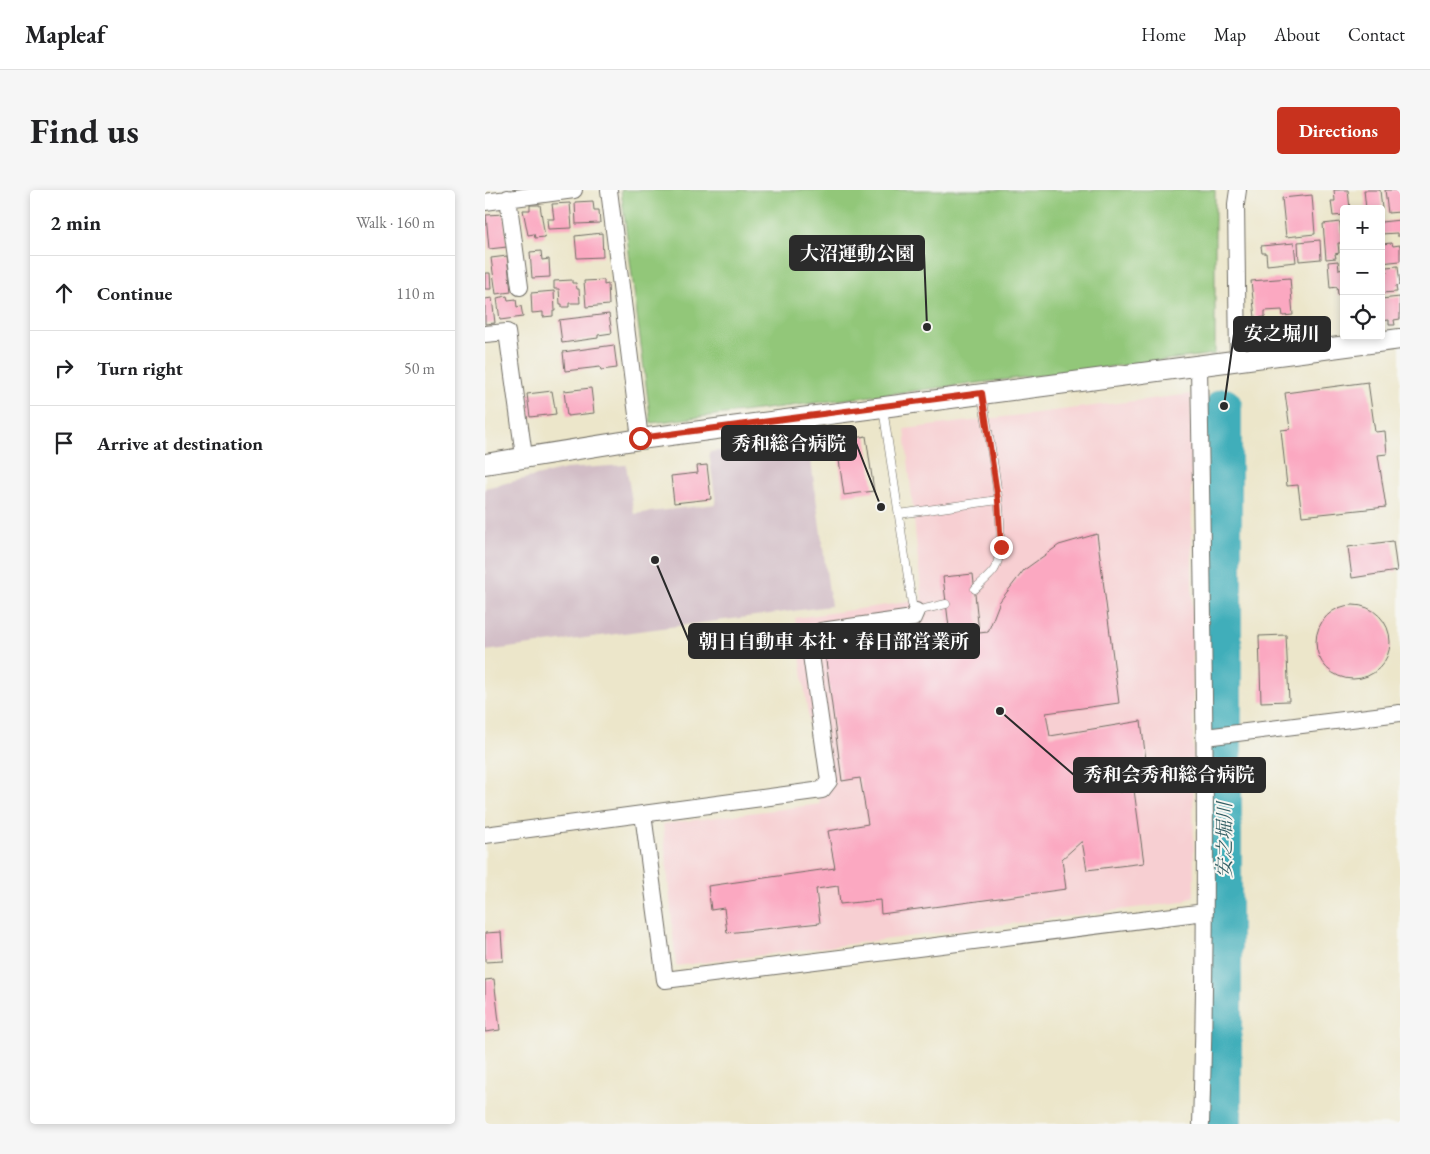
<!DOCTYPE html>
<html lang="en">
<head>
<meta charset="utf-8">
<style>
  :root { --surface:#fff; --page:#f6f6f6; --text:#202124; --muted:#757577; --line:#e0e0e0; --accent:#c8321e }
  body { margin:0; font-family:"EB Garamond","Noto Serif JP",serif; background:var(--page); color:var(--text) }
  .controls { position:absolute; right:15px; top:15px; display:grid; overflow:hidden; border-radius:5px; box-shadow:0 2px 8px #0003 }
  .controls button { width:45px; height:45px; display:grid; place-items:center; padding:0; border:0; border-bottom:1px solid var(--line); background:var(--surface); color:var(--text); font:25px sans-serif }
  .stop { position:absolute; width:15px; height:15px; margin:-11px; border:4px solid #c8321e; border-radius:50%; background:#fff }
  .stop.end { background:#c8321e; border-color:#fff; box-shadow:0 1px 5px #0008 }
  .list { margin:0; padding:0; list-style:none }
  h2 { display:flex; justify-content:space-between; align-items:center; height:65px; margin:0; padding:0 20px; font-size:21px }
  h2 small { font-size:16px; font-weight:400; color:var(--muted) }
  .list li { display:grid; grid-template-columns:32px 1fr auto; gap:15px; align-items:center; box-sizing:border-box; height:75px; padding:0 20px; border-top:1px solid var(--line) }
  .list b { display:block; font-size:19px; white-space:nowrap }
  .list em { font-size:16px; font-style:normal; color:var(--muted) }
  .icon { flex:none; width:28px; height:28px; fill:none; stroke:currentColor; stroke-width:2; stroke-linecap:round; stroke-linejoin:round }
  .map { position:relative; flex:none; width:915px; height:934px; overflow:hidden; border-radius:5px }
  header { display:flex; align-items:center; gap:30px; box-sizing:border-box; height:70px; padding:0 25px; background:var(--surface); border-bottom:1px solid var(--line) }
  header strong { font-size:24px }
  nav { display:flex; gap:28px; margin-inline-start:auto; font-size:18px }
  .intro { display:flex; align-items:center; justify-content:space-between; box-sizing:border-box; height:120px; padding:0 30px }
  h1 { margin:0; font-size:35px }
  .button { padding:12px 22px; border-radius:5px; background:var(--accent); color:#fff; font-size:18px; font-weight:700 }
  main { display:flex; gap:30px; padding:0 30px }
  aside { flex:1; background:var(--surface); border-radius:5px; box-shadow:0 2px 8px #0003 }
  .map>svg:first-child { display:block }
  .built { fill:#f7cfd2 }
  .industrial { fill:#d2bdc6 }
  .green { fill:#92c779; stroke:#5e7952 }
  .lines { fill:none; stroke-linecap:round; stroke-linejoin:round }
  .river { stroke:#3faeba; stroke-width:36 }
  .building { fill:#fba8c1 }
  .service-casing { stroke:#6f6c63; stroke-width:9 }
  .minor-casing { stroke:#6f6c63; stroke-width:18 }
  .tertiary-casing { stroke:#6f6c63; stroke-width:22 }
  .service { stroke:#fff; stroke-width:8 }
  .minor { stroke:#fff; stroke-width:16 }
  .tertiary { stroke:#fff; stroke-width:20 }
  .route { stroke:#c8321e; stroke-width:6 }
  .labels { text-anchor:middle; stroke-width:4; stroke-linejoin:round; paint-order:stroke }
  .water-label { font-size:19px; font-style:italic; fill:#335f64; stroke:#f6f6f2 }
  .leader { fill:none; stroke:#2b2b2b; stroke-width:2 }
  .callout-dot { fill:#2b2b2b; stroke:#f6f6f2; stroke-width:2 }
  .callout { fill:#2b2b2b; stroke:#2b2b2b; stroke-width:2 }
  .callout-label { font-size:19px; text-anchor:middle; font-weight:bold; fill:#fff }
</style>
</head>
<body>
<header>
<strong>Mapleaf</strong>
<nav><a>Home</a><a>Map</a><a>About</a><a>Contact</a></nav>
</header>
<div class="intro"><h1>Find us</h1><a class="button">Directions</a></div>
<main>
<aside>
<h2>2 min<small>Walk · 160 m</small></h2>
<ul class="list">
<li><svg class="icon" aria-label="ahead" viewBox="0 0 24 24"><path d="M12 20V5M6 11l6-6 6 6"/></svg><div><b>Continue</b></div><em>110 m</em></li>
<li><svg class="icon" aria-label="right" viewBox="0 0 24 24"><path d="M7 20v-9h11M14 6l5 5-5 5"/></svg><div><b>Turn right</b></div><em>50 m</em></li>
<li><svg class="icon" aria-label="arrive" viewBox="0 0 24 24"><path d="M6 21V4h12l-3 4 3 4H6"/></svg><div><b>Arrive at destination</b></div></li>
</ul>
</aside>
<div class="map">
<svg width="915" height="934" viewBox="0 0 915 934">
  <rect width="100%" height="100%" fill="#f6f6f2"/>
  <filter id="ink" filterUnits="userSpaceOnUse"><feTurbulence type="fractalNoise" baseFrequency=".02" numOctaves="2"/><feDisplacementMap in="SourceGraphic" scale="10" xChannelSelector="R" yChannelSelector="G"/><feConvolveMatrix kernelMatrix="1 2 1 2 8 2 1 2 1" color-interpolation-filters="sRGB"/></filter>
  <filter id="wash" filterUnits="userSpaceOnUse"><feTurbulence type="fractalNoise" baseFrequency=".0096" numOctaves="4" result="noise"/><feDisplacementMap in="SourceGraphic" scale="20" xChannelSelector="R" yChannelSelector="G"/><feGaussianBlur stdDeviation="1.12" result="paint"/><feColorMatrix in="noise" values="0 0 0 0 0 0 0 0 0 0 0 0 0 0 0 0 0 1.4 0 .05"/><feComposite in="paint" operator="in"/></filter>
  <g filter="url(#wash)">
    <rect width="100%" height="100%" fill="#ece6ca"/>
    <path class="built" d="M 706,204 L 709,706 L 697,712 L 191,776 L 178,634 L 335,614 L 310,428 L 437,410 L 420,239 Z"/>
    <path class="industrial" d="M 323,250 L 346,416 L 0,461 L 0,298 L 81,279 L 141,275 L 149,324 L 231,314 L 224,262 Z"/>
    <path class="green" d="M 136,0 L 730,0 L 730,164 L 166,233 Z"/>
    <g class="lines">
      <path class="river" d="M 739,934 L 739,216"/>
    </g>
    <g id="blocks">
      <path class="building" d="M 849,0 L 863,0 L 865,19 L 859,19 L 859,25 L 848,26 L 846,11 L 850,11 Z
        M 879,0 L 895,0 L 897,19 L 881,19 Z
        M 900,0 L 915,0 L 915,22 L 903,23 Z
        M 827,5 L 830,44 L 801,47 L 797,8 Z
        M 108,11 L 109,20 L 114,20 L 115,33 L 91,34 L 90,12 Z
        M 85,13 L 87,38 L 63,39 L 62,29 L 69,29 L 67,14 Z
        M 45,15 L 55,15 L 60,47 L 50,48 L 49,44 L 43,45 L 38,20 L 45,20 Z
        M 19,24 L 22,57 L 4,59 L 1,25 Z
        M 915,30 L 915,46 L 912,46 L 912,43 L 896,44 L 896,32 Z
        M 855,32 L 857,53 L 853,53 L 854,63 L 850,64 L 851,68 L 841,69 L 838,34 Z
        M 117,43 L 118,67 L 92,68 L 90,46 Z
        M 835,50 L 836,69 L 814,71 L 813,52 Z
        M 809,53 L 811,72 L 782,75 L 781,63 L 777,63 L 776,56 Z
        M 907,53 L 908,56 L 915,55 L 915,71 L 896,73 L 896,54 Z
        M 56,61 L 57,70 L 64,69 L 65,87 L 47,88 L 45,62 Z
        M 22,66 L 26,102 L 11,104 L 6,68 Z
        M 853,71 L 854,80 L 859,79 L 859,104 L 853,105 L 852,97 L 845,98 L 843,72 Z
        M 913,76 L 915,95 L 911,96 L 912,102 L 896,103 L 896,82 L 902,82 L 901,77 Z
        M 0,83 L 5,83 L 6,99 L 0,99 Z
        M 805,88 L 808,125 L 798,126 L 797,120 L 780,121 L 780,127 L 770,128 L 766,91 Z
        M 87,90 L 87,93 L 91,93 L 92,99 L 94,99 L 95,113 L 84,113 L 84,117 L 77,117 L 77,114 L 75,114 L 74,99 L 69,99 L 69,91 Z
        M 119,90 L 119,95 L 123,94 L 124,115 L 101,117 L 99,91 Z
        M 69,101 L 70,121 L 68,121 L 68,126 L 58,127 L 58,122 L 47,123 L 46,103 Z
        M 22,106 L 23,110 L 31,109 L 32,117 L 36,116 L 38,127 L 15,130 L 12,108 Z
        M 915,107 L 915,129 L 909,130 L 910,135 L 904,135 L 904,130 L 896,131 L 896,109 Z
        M 7,108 L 10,133 L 0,134 L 0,109 Z
        M 124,124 L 127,143 L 113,145 L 113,148 L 77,153 L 74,130 Z
        M 129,155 L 132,178 L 116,180 L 115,177 L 80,181 L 78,162 Z
        M 883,192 L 890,242 L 900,241 L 902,264 L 893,265 L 901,317 L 817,326 L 813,295 L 802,296 L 796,240 L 805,239 L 800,203 Z
        M 106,198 L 109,223 L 82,226 L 79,201 Z
        M 67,201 L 71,224 L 45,227 L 42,204 Z
        M 381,246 L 389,301 L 359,305 L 352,256 L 361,255 L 360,250 Z
        M 222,275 L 226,309 L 189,313 L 186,286 L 213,283 L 212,276 Z
        M 612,344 L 634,513 L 561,523 L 565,546 L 656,531 L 662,578 L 644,581 L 634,602 L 649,600 L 659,673 L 602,680 L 597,651 L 577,669 L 581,699 L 396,724 L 395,710 L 355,714 L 353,696 L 331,699 L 335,733 L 242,743 L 239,718 L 226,720 L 223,696 L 350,678 L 343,641 L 383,634 L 375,588 L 357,591 L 340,463 L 465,446 L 458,387 L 488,384 L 494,443 L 503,442 L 515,411 L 539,380 L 574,355 Z
        M 908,351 L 912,381 L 867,388 L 863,357 Z
        M831 452a37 37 0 1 1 74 0a37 37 0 1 1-74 0Z
        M 801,445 L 804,511 L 776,512 L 774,446 Z
        M 16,742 L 18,771 L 0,772 L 0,743 Z
        M 9,789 L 15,840 L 0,842 L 0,790 Z"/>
    </g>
  </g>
  <g filter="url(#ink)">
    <use href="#blocks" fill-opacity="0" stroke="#6f6c63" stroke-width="1"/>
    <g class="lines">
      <g class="service-casing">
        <path id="service" d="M 398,218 L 427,414 L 431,421 L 461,414
          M 414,324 L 513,310
          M 490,399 C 496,393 504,387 509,380 C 527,353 502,240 497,205"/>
      </g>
      <g class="minor-casing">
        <path id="minor" d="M 124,0 L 155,249
          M 753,0 L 751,14 L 753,171
          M 23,8 L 35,97
          M 0,12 L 89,0
          M 0,144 L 22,142 L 39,266
          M 714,175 C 718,428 724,681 716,934
          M 720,547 L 915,523
          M 158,624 L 180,790 L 720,722
          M 0,645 L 337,600 L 344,591 L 324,451 L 328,445 L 336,441 L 428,428 L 431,421"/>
      </g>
      <g class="tertiary-casing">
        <path id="tertiary" d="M 0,274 L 155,249 L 915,149"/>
      </g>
      <use href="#service" class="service"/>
      <use href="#minor" class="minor"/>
      <use href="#tertiary" class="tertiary"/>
    </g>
  </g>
  <g class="lines" filter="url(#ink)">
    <path class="route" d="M 155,248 L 497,203 L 513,310 L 516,357"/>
  </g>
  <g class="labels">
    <g class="water-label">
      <text transform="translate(739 650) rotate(-90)" y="7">安之堀川</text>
    </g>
  </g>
  <path class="leader" d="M442 137L439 63M739 216L749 144M396 317L371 253M170 370L204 451M515 521L589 585"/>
  <g class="callout-dot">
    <circle cx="442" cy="137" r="5"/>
    <circle cx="739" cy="216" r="5"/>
    <circle cx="396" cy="317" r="5"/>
    <circle cx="170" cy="370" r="5"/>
    <circle cx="515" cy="521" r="5"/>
  </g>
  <g class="callout">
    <rect x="305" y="46" width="134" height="34" rx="5"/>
    <rect x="749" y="127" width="96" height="34" rx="5"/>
    <rect x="237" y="236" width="134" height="34" rx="5"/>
    <rect x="204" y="434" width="290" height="34" rx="5"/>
    <rect x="589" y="568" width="191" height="34" rx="5"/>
  </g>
  <g class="callout-label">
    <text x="372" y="70">大沼運動公園</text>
    <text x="797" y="150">安之堀川</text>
    <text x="304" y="260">秀和総合病院</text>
    <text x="349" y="458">朝日自動車 本社・春日部営業所</text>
    <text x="684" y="591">秀和会秀和総合病院</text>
  </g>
</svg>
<div class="controls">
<button>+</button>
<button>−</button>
<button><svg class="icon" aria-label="locate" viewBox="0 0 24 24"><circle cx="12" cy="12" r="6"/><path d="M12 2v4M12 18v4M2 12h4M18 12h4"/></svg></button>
</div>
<div class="stop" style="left:155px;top:248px"></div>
<div class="stop end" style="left:516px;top:357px"></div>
</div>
</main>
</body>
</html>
